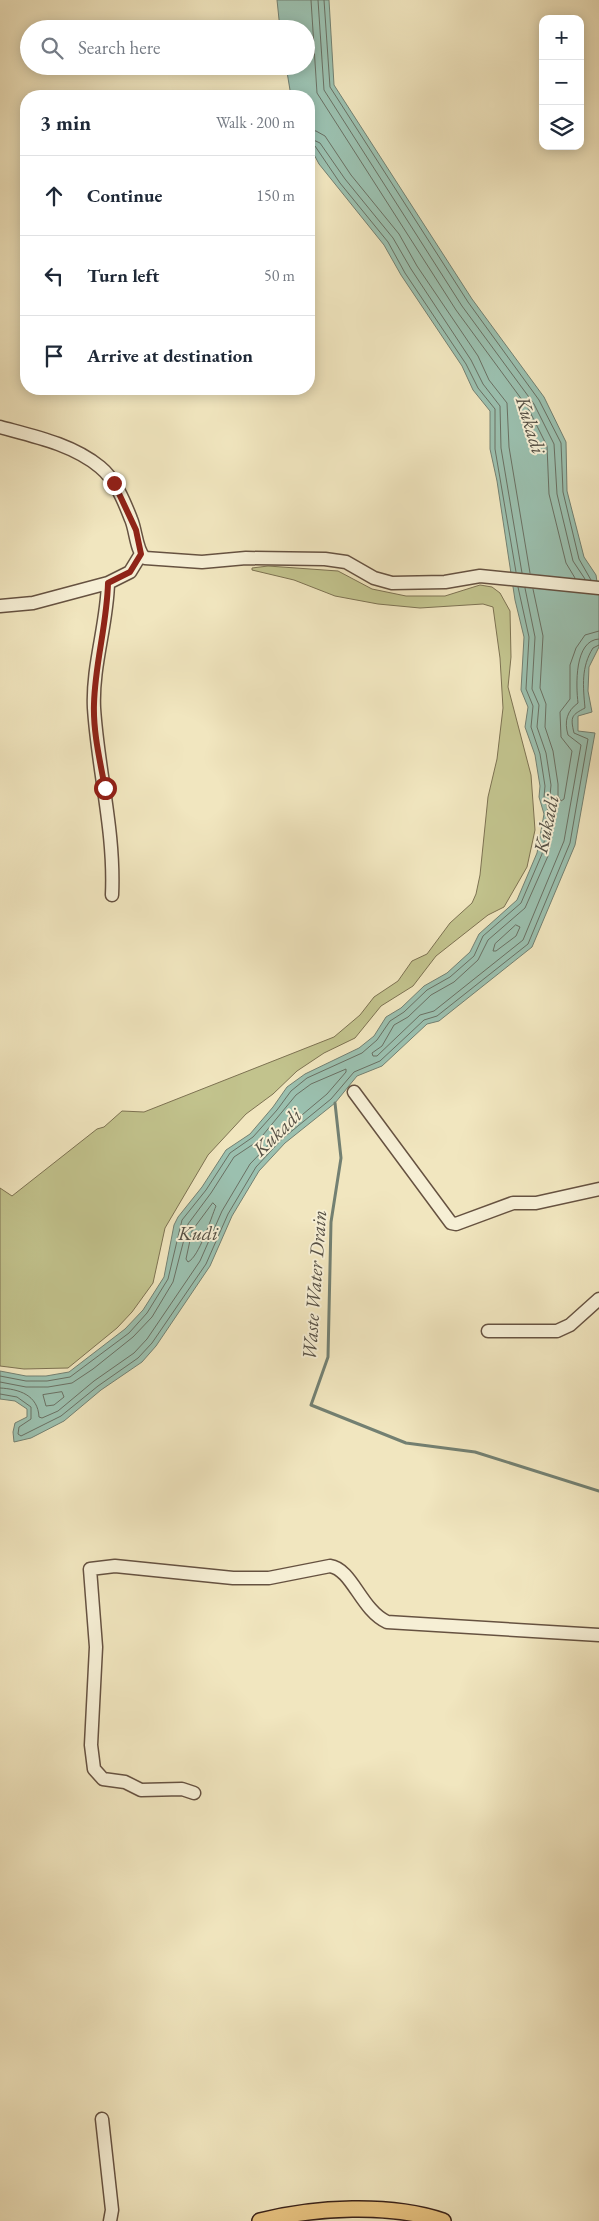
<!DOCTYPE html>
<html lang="en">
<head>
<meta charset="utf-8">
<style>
  :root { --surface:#fff; --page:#f6f6f7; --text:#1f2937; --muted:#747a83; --line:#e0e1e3 }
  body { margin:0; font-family:"EB Garamond",serif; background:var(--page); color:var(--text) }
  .controls { position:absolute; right:15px; top:15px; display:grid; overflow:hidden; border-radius:10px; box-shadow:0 2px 12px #0003 }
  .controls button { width:45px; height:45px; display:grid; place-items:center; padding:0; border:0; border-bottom:1px solid var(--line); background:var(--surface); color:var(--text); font:25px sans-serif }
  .stop { position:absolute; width:15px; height:15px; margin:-11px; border:4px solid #8f2418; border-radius:50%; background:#fff }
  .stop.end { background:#8f2418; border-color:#fff; box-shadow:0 1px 5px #0008 }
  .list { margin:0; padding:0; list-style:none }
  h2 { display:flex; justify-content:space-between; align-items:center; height:65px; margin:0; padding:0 20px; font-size:21px }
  h2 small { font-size:16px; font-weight:400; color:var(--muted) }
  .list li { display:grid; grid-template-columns:32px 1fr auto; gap:15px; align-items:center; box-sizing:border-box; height:80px; padding:0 20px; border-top:1px solid var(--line) }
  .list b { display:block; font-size:19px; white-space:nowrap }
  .list em { font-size:16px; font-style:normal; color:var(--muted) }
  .icon { flex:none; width:28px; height:28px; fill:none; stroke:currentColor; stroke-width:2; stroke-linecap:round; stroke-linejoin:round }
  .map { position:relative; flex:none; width:599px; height:2221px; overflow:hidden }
  .search { position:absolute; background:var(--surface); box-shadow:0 2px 12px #0003; left:20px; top:20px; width:295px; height:55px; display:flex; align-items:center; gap:12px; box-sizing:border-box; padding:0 18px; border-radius:28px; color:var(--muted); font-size:19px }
  .panel { position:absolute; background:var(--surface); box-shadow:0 2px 12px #0003; left:20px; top:90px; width:295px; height:305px; border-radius:20px }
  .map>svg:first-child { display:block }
  .green { fill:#c2c38d; stroke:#7d7252 }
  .water { fill:#9bc0af; stroke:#738072 }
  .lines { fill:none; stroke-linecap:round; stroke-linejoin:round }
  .shore { stroke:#6a7063; stroke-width:1 }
  .stream { stroke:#738072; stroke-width:3 }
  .minor-casing { stroke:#665241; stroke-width:15 }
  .major-casing { stroke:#382017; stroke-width:18 }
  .minor { stroke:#f6efd5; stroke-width:12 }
  .major { stroke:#e8c380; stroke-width:15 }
  .route { stroke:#8f2418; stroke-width:6 }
  .labels { text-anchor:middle; stroke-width:4; stroke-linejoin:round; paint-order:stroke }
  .water-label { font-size:20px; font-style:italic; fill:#565045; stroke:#f6efd5 }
</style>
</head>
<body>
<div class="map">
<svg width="599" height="2221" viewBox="0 0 599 2221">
  <rect width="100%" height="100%" fill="#f1e6bf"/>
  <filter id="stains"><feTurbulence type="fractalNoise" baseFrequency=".004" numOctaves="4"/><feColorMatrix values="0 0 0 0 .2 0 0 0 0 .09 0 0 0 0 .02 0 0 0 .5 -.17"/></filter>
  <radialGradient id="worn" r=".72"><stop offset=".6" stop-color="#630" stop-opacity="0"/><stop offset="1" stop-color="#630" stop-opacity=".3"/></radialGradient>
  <path class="green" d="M 268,566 L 338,571 L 372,589 L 406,596 L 445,596 L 480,585 L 492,587 L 500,593 L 510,611 L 511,657 L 508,687 L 531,775 L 535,830 L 527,867 L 504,907 L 488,915 L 436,956 L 413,986 L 381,1006 L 355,1038 L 324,1053 L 297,1071 L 273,1094 L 246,1114 L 208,1155 L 165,1228 L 153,1283 L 132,1312 L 117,1328 L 68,1368 L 24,1369 L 0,1366 L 0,1188 L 12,1196 L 97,1129 L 104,1127 L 122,1111 L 144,1112 L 334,1037 L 360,1015 L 374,997 L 398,981 L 412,961 L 427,954 L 450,923 L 472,903 L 476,894 L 480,875 L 488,797 L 497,759 L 503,708 L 500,658 L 493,607 L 483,604 L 420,608 L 378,604 L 335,596 L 294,580 L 252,570 L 252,568 Z"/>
  <path class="water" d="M 277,0 L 329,0 L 334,85 L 472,299 L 544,397 L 566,442 L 567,491 L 584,557 L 596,575 L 599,595 L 599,647 L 589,667 L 588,691 L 592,712 L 578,716 L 578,731 L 595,733 L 575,845 L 532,947 L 439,1021 L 427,1024 L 382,1066 L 357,1076 L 335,1103 L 285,1143 L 259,1171 L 232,1216 L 210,1266 L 156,1346 L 142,1362 L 101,1390 L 64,1421 L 31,1438 L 14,1442 L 13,1432 L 15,1423 L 27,1417 L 27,1409 L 15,1401 L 0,1399 L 0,1371 L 26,1376 L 46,1376 L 69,1372 L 125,1329 L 143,1310 L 164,1277 L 174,1225 L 178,1217 L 202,1187 L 226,1150 L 250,1134 L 273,1107 L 287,1087 L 305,1074 L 359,1048 L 374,1036 L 386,1017 L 401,1008 L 424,986 L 447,973 L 470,952 L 479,934 L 517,900 L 537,853 L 544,814 L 539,797 L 540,786 L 535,755 L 525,727 L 528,707 L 521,690 L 524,637 L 515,600 L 497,481 L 490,449 L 490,411 L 473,390 L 462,366 L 401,275 L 384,245 L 319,164 L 309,145 L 309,96 L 291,96 L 286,66 L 306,66 L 306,29 L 280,29 Z"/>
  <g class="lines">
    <path class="shore" d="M 311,0 L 317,93 L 456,310 L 528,408 L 547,446 L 549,494 L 566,563 L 575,578
      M 318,0 L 324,90 L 462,306 L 534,404 L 554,444 L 557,494 L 573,561 L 585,579
      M 324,0 L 330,87 L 468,302 L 539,400 L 561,443 L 563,492 L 579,559 L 591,580
      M 309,130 L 316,131 L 325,136 L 351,175 L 399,234 L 417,266 L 478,356 L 489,380 L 507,403 L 509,447 L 530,573
      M 309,138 L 320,143 L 345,179 L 393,238 L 411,269 L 471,360 L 483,384 L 500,406 L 501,448 L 522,573
      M 309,144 L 315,146 L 340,183 L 388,242 L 405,273 L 466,364 L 478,388 L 495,409 L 495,449 L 516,572
      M 525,588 L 535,637 L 532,689 L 539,705 L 537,727 L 546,753 L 551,785 L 550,796 L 555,813 L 548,856 L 525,908 L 488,940 L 478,960 L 454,982 L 431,995 L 408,1017 L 394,1025 L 382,1046 L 372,1053 L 373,1056 L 377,1056 L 420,1015 L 434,1011 L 523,940 L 564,841 L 581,745 L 568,735 C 564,721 567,711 578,703 C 576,686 574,640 599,639
      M 533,589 L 543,636 L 540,688 L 546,704 L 545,727 L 553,751 L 558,784 L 558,796 L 561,801 L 564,799 L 572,751 L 561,737 L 560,712 L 570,699 L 570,665 L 576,648 L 585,635 L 599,631
      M 516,925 L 520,927 L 516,936 L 496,951 L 493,951 L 495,944 Z
      M 213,1203 L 216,1206 C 211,1218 199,1257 188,1262 L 186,1259 L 192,1231 Z
      M 0,1376 L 26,1381 L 47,1381 L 70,1377 L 129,1333 L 147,1313 L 168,1279 L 182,1220 L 206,1190 L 230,1153 L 253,1137 L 277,1110 L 291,1091 L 307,1078 L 362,1053 L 377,1040 L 390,1021 L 404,1012 L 427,990 L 450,977 L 474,956 L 483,936 L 521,903 L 542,854 L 549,814 L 544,797 L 545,786 L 540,754 L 531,727 L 533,706 L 526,689 L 529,637 L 518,587
      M 0,1382 L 26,1387 L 48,1387 L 72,1383 L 93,1369 L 133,1337 L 152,1317 L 173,1282 L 188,1224 L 211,1193 L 234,1157 L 258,1141 L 296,1095 L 311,1084 L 346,1069 L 346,1072 L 327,1094 L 278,1135 L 250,1164 L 222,1211 L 200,1261 L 147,1339 L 134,1353 L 94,1381 L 58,1411 L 42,1418 L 39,1417 C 38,1395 19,1389 0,1388
      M 62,1392 L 64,1397 L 54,1405 L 46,1406 L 43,1395 Z
      M 0,1394 L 17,1397 L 31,1407 L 31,1419 L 19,1427 L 18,1434 L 21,1436 L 61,1416 L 98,1386 L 138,1358 L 152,1343 L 206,1264 L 228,1214 L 256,1167 L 282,1139 L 331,1099 L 354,1072 L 380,1061 L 424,1020 L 437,1016 L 528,944 L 570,843 L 588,739 L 574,733 C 570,716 572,715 585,708 C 583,686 581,667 593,648 L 599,645"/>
    <path class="stream" d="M 335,1103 L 341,1158 L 331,1222 L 328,1357 L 311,1405 L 406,1443 L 475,1452 L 599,1491"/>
    <g class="minor-casing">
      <path id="minor" d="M 0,427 C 33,436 72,444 100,467 C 115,479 124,501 131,519 C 136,530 136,551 145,558 L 202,562 L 246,558 L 325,559 L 346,562 L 374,578 L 392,583 L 445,582 L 480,576 L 599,588
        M 108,583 C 107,625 92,666 94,708 C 98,771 115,831 112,895
        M 0,606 L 33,603 L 108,583 L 130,572 L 141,554
        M 354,1092 L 451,1223 L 456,1224 L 513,1203 L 536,1203 L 599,1189
        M 488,1331 L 557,1331 L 570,1325 L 599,1299
        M 194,1793 L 182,1789 L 141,1790 L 125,1782 L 103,1779 L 94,1769 L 91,1745 L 96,1647 L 90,1569 L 115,1566 L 233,1578 L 269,1578 L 330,1566 C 352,1569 361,1610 387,1622 L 599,1635
        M 102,2119 L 112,2210 L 110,2221"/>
    </g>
    <g class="major-casing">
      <path id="major" d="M 260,2221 C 315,2207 390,2203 443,2221"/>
    </g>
    <use href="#minor" class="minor"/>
    <use href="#major" class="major"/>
  </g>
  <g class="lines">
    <path class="route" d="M 105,788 C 100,761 93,732 94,704 C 95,663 107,624 108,583 L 130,572 L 141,554 L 136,530 L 114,483"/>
  </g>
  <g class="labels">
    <g class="water-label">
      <text transform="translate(531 425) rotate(73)" y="7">Kukadi</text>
      <text transform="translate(546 824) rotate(-78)" y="7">Kukadi</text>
      <text transform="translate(277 1132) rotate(-44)" y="7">Kukadi</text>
      <text x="198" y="1240">Kudi</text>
      <text transform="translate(314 1285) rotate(-86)" y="7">Waste Water Drain</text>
    </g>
  </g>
  <rect width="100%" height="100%" filter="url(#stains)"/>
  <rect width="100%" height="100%" fill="url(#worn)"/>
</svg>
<div class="controls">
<button>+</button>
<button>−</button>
<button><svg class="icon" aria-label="layers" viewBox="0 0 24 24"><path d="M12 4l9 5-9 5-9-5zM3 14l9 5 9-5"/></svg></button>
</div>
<div class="stop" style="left:105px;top:788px"></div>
<div class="stop end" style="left:114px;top:483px"></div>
<div class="search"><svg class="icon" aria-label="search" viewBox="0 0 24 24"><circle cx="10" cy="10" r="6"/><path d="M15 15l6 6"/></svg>Search here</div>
<section class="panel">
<h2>3 min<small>Walk · 200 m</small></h2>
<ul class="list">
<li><svg class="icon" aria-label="ahead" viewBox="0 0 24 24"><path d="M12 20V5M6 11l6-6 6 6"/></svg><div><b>Continue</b></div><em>150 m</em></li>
<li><svg class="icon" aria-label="left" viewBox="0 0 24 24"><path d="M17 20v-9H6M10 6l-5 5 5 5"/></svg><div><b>Turn left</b></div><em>50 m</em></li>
<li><svg class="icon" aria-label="arrive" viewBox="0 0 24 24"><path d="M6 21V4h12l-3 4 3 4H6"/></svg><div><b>Arrive at destination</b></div></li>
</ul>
</section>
</div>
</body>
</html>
